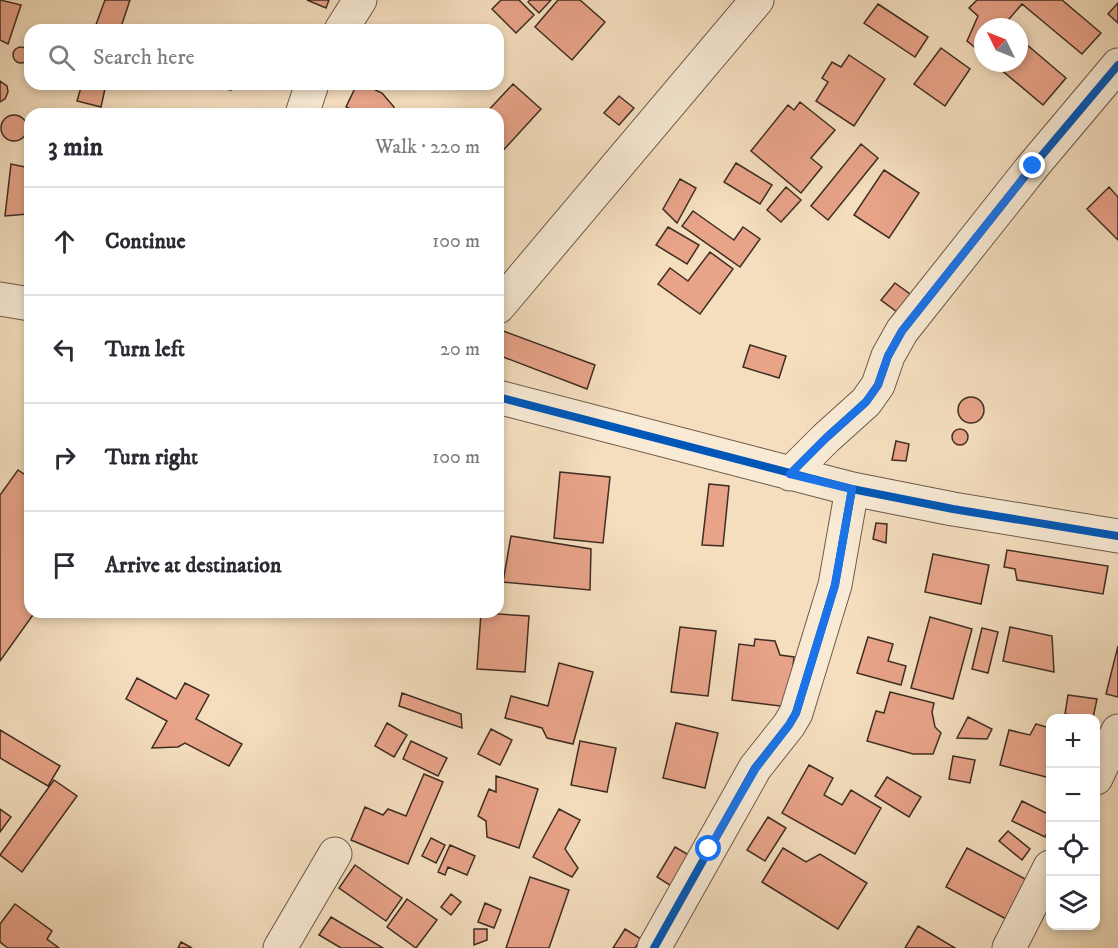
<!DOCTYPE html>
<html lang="en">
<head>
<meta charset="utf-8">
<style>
  :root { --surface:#fff; --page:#f2f2f3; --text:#2b2b33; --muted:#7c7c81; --line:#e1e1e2 }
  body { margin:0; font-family:"IM FELL DW Pica",serif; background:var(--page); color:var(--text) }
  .controls { position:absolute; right:18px; bottom:18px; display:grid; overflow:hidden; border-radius:12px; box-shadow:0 3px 9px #0003 }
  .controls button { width:54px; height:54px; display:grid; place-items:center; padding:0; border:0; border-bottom:2px solid var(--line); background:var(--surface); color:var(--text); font:30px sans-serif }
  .compass { position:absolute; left:974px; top:18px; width:54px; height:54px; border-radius:50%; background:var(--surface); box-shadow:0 3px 9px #0003; rotate:313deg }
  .stop { position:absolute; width:18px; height:18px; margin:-14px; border:4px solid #1a73e8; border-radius:50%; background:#fff }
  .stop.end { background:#1a73e8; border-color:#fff; box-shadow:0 2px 6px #0008 }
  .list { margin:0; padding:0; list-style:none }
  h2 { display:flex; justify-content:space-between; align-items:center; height:78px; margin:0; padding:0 24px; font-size:26px }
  h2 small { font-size:20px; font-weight:400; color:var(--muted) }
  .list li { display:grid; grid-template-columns:39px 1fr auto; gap:18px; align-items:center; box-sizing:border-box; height:108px; padding:0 24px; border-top:2px solid var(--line) }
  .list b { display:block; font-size:22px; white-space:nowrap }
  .list em { font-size:20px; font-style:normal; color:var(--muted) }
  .icon { flex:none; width:33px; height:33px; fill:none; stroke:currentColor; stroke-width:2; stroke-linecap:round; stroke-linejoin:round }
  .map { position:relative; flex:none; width:1118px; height:948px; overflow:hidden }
  .search { position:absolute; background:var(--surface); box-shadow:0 3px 9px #0003; left:24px; top:24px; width:480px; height:66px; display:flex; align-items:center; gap:15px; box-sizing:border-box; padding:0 21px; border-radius:18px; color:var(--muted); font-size:22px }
  .panel { position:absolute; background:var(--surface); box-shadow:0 3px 9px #0003; left:24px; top:108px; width:480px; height:510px; border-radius:18px }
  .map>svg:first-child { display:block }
  .building { fill:#e8a389; stroke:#3e2d23; stroke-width:1.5 }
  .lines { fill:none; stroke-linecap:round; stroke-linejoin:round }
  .minor-casing { stroke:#6c594a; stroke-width:35 }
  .minor { stroke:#f8ead5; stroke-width:33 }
  .cycleway-casing { stroke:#f8ead5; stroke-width:11 }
  .cycleway { stroke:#0057b8; stroke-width:8 }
  .route { stroke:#1a73e8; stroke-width:8 }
</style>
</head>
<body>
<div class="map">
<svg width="1118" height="948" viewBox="0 0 1118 948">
  <rect width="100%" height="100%" fill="#f4debe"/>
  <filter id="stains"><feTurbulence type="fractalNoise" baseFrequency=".00333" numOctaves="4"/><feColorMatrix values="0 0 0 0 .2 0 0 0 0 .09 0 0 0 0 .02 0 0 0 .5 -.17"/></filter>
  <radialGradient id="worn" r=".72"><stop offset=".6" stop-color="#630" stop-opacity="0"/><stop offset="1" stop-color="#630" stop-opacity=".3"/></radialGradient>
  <path class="building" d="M 0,0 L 21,5 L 8,44 L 0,40 Z
    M 105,0 L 130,0 L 120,30 L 94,30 Z
    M 307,0 L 329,0 L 326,8 Z
    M 501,0 L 519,0 L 534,15 L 516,33 L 492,9 Z
    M 530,0 L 551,0 L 539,13 L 528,2 Z
    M 558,0 L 580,0 L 605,22 L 572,60 L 535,27 Z
    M 977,0 L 1062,0 L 1101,33 L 1082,54 L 1022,4 L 1004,25 L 1007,27 L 983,27 L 983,54 L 967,41 L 978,16 L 969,8 Z
    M 1118,3 L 1118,23 L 1108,14 Z
    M 878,4 L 928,37 L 915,57 L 864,23 Z
    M 1019,38 L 1066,78 L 1043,105 L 993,63 L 1019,63 Z
    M13 55a8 8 0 1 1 16 0a8 8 0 1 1-16 0Z
    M 941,48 L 970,69 L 945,106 L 914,84 Z
    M 849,55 L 885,79 L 854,126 L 816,101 L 828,82 L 822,78 L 832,62 L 841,67 Z
    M 0,81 L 7,86 L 8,92 L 5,99 L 0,102 Z
    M 82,84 L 106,84 L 101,107 L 77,101 Z
    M 203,84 L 232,84 L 231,90 Z
    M 357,84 L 363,84 L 382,93 L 394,107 L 393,114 L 361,114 L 346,107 Z
    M 513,84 L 541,109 L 498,156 L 498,114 L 485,114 Z
    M 619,96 L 634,108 L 619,125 L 604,113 Z
    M 800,102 L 835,130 L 811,158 L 822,167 L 801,193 L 751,151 L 788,105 L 794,110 Z
    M1 128a13 13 0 1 1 26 0a13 13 0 1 1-26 0Z
    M 861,144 L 878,158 L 828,220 L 811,206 Z
    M 736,163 L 772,185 L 760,204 L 724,182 Z
    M 11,164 L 30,168 L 30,199 L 28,214 L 5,216 Z
    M 884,170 L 919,193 L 889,238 L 854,215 Z
    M 680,179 L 696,188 L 677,223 L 663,209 Z
    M 786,187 L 801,200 L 781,222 L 767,210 Z
    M 1109,187 L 1118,197 L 1118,240 L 1087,209 Z
    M 693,211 L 734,240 L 743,227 L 760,239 L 740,267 L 682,226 Z
    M 668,227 L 699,245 L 687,264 L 656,245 Z
    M 710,252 L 733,269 L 700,314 L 658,284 L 670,268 L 688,281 Z
    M 895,283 L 910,294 L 897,312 L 881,300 Z
    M 498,329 L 595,365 L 587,389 L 498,355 Z
    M 750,345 L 786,356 L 779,378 L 743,367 Z
    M958 410a13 13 0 1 1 26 0a13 13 0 1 1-26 0Z
    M952 437a8 8 0 1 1 16 0a8 8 0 1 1-16 0Z
    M 896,441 L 909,444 L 906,461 L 892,460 Z
    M 18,470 L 30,478 L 30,612 L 35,612 L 0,661 L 0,495 Z
    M 560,472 L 610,477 L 603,543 L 554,538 Z
    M 709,484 L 729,486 L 723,546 L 702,545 Z
    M 876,523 L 887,524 L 886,543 L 873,539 Z
    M 511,536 L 591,549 L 590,590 L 503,582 Z
    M 1007,550 L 1108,566 L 1103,594 L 1017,580 L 1015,569 L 1004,567 Z
    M 933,554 L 989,565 L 981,604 L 925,592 Z
    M 481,613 L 529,616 L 525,672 L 477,669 Z
    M 930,617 L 972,629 L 953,699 L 911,688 Z
    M 680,627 L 716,631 L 708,696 L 671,692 Z
    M 1010,627 L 1052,636 L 1054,672 L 1003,661 Z
    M 982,628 L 998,632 L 988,673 L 972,669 Z
    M 868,637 L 893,644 L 888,661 L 906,666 L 901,685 L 857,673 Z
    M 755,639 L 775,641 L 780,655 L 794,657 L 788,707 L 732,700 L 739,644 L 754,646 Z
    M 1118,646 L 1118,697 L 1106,694 Z
    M 559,663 L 593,672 L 573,744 L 547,738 L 542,728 L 505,718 L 511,696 L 548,706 Z
    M 137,678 L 176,699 L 185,683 L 209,695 L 196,719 L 242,744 L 229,766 L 185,743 L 178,747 L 152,748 L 167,721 L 126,699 Z
    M 890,692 L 934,703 L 932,712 L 935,727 L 941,733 L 933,754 L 913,754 L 867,741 L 876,711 L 884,713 Z
    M 402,693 L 461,714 L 462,728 L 399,706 Z
    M 1068,695 L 1097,699 L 1093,718 L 1065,714 Z
    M 968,717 L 992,729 L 987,739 L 957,738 Z
    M 387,723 L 407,735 L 394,757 L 375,746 Z
    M 676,723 L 718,733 L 705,788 L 663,778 Z
    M 1036,724 L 1050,728 L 1050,778 L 1000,765 L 1009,730 L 1030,735 Z
    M 491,729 L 512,740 L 500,765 L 478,754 Z
    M 0,730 L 60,766 L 48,786 L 0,758 Z
    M 411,741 L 447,758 L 438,776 L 403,759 Z
    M 580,741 L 616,748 L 607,792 L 571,785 Z
    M 953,756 L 975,760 L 970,783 L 949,779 Z
    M 809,765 L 833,778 L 824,795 L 842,805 L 851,790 L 881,808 L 855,854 L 782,813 Z
    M 424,774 L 443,782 L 408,864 L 351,840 L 365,807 L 383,815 L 388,809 L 406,816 Z
    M 496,776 L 538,789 L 519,848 L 487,837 L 486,821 L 478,816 L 489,789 L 496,792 Z
    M 887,777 L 921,797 L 909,817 L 875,796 Z
    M 54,780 L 77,796 L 22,872 L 0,855 Z
    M 1022,801 L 1050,815 L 1050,826 L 1045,837 L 1012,821 Z
    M 0,809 L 11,817 L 0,832 Z
    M 559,809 L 580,820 L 565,849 L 578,868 L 572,877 L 533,857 Z
    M 768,817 L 786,828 L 765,861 L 747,850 Z
    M 1008,831 L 1030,849 L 1022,860 L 999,841 Z
    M 431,838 L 445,845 L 436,863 L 422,856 Z
    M 450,845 L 475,856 L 467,875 L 448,867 L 445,875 L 438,872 Z
    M 675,847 L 694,858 L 676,889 L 657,877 Z
    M 783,848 L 806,862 L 820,854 L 867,883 L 838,929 L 762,882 Z
    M 967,848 L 1027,880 L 1006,919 L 946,887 Z
    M 355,865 L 402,898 L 386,921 L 339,888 Z
    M 530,877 L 569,890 L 549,948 L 506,948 Z
    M 451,894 L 461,902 L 451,915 L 441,907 Z
    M 407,899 L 437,920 L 416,948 L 387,927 Z
    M 485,903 L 501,910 L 494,928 L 478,922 Z
    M 15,904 L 52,931 L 47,939 L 59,948 L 8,948 L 0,942 L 0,924 Z
    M 331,917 L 383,948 L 341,948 L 319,935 Z
    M 918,926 L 955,948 L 905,948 Z
    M 474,929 L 487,929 L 487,940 L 474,945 Z
    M 625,929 L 641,939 L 635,948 L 613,948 Z
    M 181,942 L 192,948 L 178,948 Z"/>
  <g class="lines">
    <g class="minor-casing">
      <path id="minor" d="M 341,30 L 360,0
        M 302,114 L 312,84
        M 0,299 L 30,304
        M 498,307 L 757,0
        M 498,397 L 852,489 L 953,509 L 1118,536
        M 790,474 L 826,438 L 866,402 L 878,385 L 888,356 L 902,331 L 1033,166 L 1118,65
        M 1096,778 L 1118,731
        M 280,948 L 335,854
        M 654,948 L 755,768 L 789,725 L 796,713 L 835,585 L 852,489
        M 1009,948 L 1050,867"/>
    </g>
    <use href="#minor" class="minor"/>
    <g class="cycleway-casing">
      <path id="cycleway" d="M 498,397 L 852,489 L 953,509 L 1118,536
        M 790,474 L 826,438 L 866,402 L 878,385 L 888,356 L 902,331 L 1033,166 L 1118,65
        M 654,948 L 755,768 L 789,725 L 796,713 L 835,585 L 852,489"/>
    </g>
    <use href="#cycleway" class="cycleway"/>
  </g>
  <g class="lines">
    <path class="route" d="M 709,849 L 756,768 L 789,725 L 796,713 L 835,585 L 852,489 L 790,474 L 826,438 L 866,402 L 878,385 L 888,356 L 902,331 L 1033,166"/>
  </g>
  <rect width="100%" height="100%" filter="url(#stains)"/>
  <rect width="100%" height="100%" fill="url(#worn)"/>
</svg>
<div class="controls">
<button>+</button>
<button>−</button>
<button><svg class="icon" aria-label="locate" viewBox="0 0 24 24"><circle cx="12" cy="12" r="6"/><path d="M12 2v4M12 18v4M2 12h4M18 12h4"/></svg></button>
<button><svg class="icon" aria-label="layers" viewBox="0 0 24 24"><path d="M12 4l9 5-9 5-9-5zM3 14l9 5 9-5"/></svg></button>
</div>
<svg class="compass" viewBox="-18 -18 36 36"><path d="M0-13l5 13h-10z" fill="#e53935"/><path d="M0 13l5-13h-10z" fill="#7c7c81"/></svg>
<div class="stop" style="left:709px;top:849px"></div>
<div class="stop end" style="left:1033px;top:166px"></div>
<div class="search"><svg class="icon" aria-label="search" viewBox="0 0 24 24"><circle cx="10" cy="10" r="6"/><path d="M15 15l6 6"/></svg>Search here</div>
<section class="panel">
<h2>3 min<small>Walk · 220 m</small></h2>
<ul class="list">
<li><svg class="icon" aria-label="ahead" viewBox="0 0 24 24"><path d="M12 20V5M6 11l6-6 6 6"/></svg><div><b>Continue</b></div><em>100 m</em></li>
<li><svg class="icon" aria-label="left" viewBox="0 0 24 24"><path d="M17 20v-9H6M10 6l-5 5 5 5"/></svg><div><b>Turn left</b></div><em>20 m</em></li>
<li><svg class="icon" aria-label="right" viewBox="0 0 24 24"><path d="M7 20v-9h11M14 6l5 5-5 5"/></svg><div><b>Turn right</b></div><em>100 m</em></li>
<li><svg class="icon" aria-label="arrive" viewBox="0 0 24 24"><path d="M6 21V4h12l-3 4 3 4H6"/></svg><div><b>Arrive at destination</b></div></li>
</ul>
</section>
</div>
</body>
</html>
